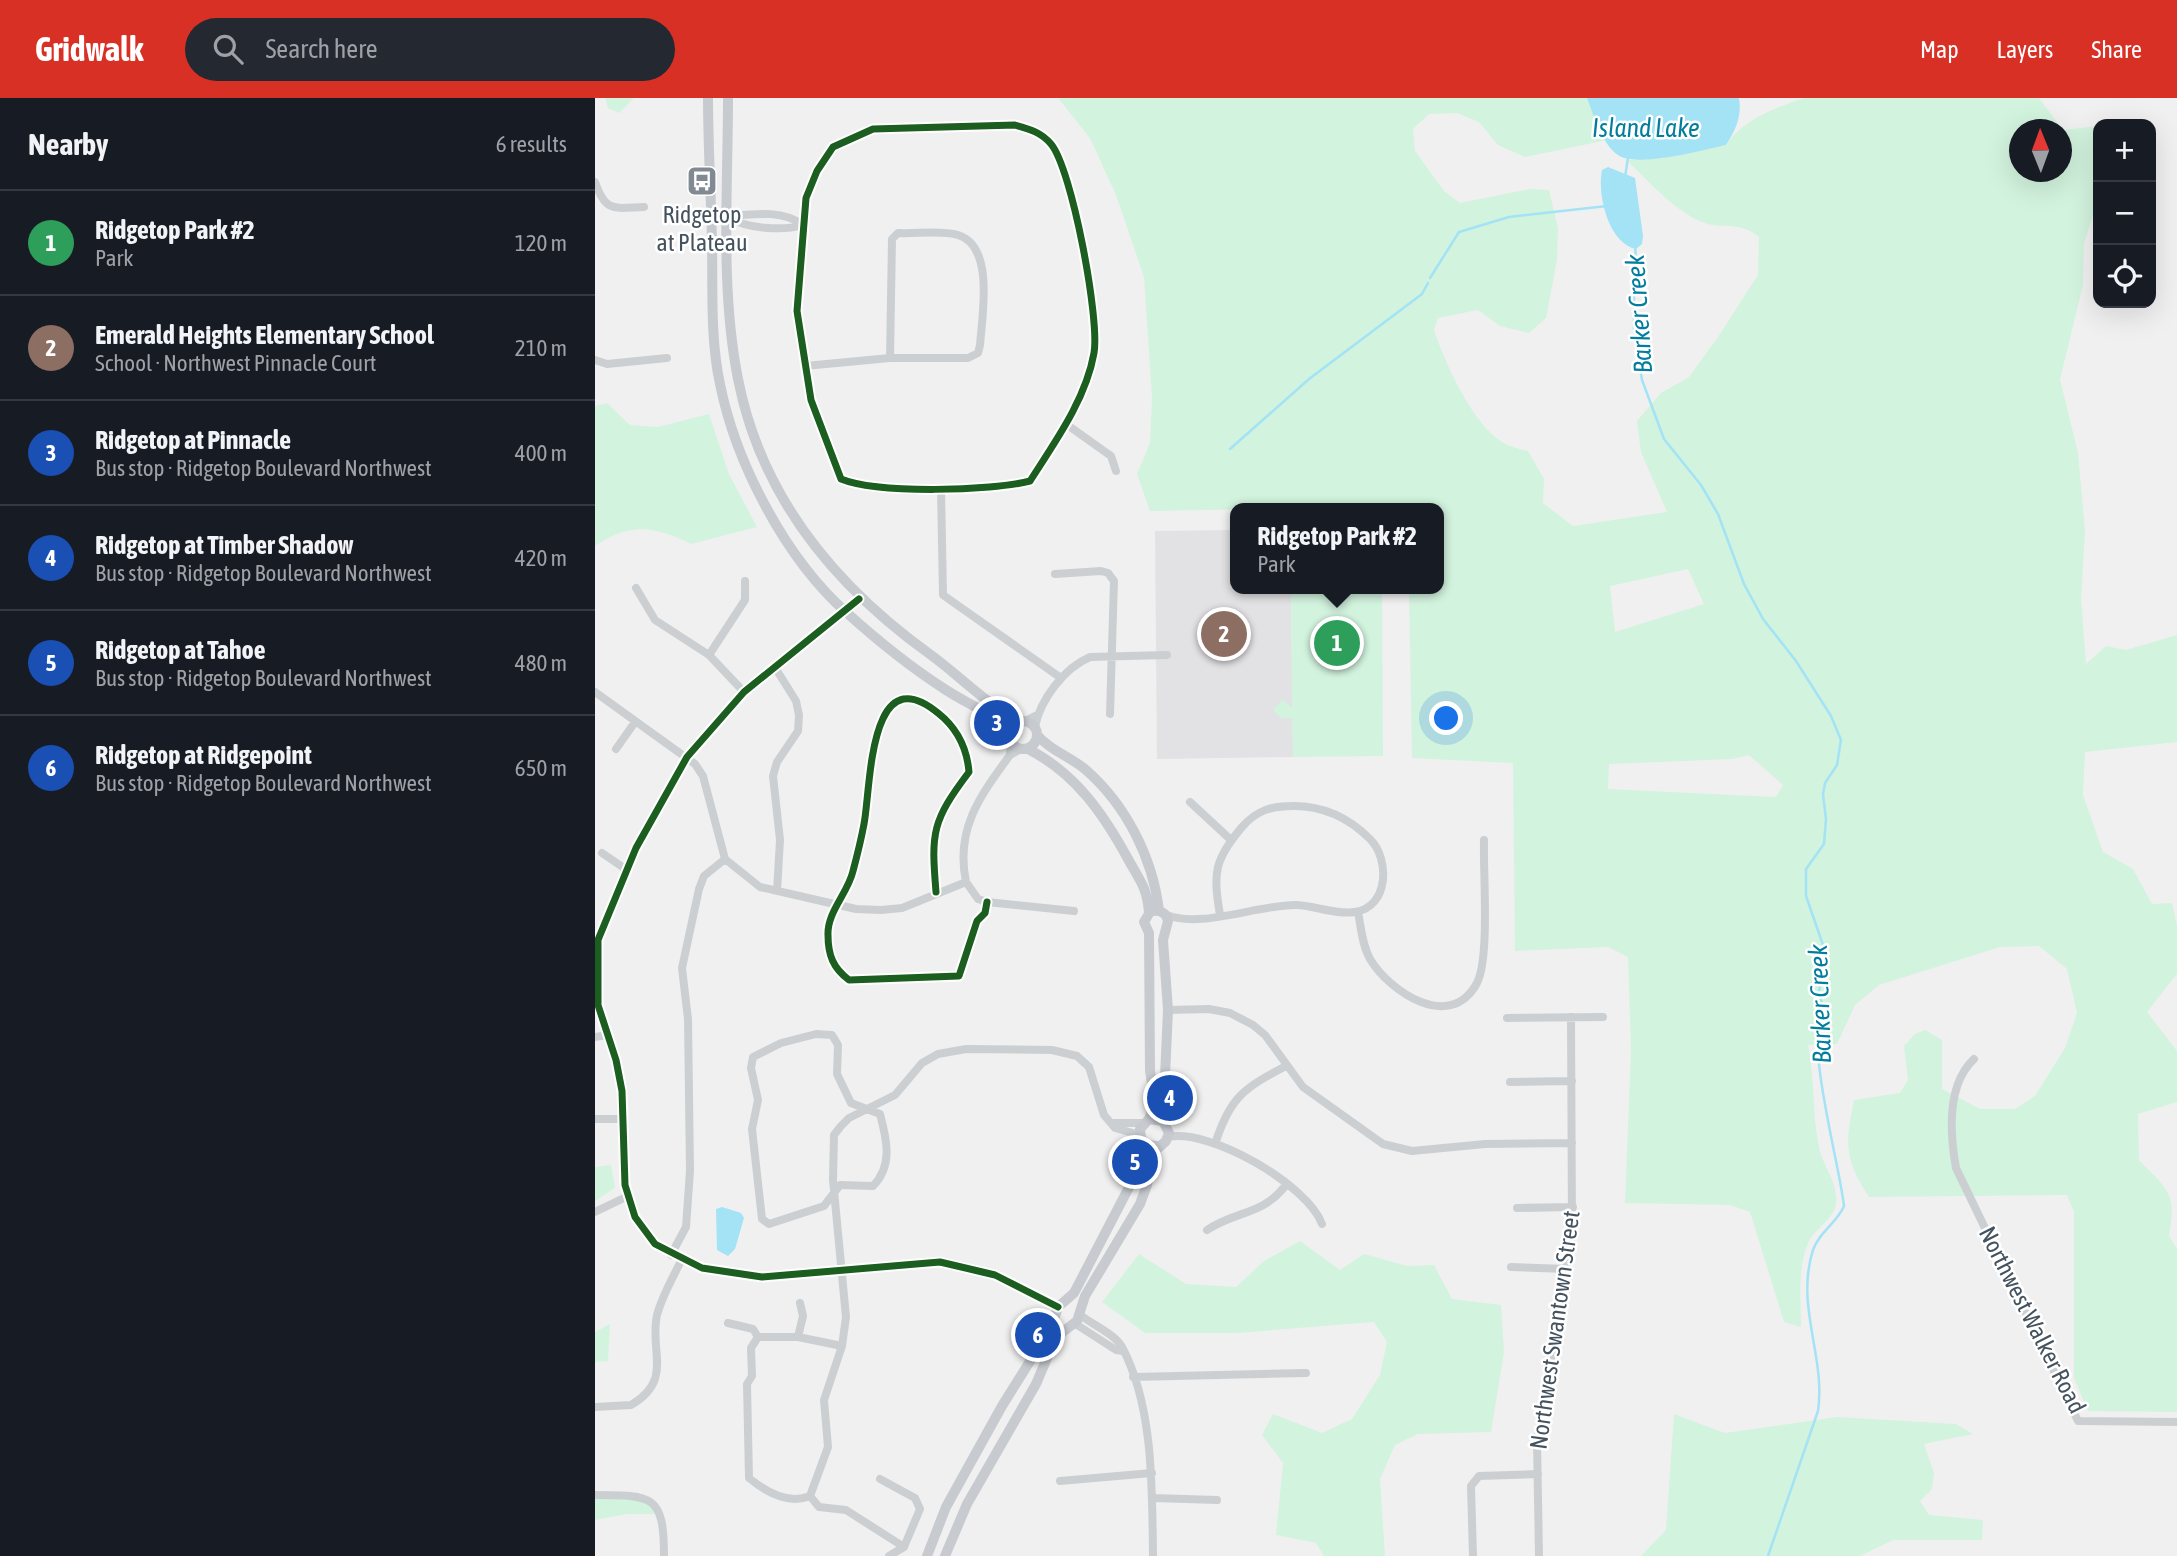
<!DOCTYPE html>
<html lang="en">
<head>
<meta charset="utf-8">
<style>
  :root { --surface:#171b24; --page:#242831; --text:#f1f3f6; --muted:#9ea1a6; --line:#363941; --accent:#d93025 }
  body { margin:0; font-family:"Asap Condensed",sans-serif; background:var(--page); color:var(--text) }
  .controls { position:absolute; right:21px; top:21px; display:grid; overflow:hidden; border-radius:14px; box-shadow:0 7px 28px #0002 }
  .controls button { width:63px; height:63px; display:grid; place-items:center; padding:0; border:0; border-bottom:2px solid var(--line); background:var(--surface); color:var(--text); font:35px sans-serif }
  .compass { position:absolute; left:1414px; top:21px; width:63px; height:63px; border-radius:50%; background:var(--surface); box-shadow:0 7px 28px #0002; rotate:359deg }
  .you { position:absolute; left:852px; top:621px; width:24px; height:24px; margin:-18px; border:5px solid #fff; border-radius:50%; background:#1a73e8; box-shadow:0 0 0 10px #1a73e833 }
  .badge { display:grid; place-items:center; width:46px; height:46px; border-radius:50%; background:var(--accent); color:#fff; font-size:23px; font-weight:700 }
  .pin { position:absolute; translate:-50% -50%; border:4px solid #fff; box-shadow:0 2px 7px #0006 }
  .popup { position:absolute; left:635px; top:405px; width:214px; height:91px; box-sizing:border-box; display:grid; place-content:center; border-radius:14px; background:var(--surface); filter:drop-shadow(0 2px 5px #0005); font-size:23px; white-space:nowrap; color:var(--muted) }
  .popup b { font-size:26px; color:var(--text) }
  .popup::after { content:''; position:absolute; left:50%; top:100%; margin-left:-14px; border:14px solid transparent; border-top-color:var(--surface) }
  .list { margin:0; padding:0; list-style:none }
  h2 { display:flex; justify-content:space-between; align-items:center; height:91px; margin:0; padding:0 28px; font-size:30px }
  h2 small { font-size:23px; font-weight:400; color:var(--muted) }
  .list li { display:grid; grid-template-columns:46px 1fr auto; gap:21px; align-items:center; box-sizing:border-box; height:105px; padding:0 28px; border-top:2px solid var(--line) }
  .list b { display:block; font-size:26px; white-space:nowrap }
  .list p { margin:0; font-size:23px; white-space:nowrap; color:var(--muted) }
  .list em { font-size:23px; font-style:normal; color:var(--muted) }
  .icon { flex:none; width:38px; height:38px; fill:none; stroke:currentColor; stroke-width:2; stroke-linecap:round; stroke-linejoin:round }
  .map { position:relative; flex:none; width:1582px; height:1458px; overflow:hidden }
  header { display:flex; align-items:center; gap:42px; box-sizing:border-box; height:98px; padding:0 35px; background:var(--accent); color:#fff }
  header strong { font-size:33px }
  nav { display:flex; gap:38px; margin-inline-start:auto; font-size:24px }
  .search { width:490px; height:63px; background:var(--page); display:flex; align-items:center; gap:18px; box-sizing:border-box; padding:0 24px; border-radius:38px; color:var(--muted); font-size:26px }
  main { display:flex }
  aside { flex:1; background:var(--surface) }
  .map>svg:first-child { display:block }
  .education { fill:#e2e1e3 }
  .green { fill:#d2f3de; fill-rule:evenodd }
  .water { fill:#a3e3f5 }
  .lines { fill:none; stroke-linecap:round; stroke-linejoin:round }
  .stream { stroke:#a3e3f5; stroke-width:2.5 }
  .minor { stroke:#cccfd1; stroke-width:8 }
  .major { stroke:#c7cbd0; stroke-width:10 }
  .cycleway-casing { stroke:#fff; stroke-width:11 }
  .cycleway { stroke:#1b5e20; stroke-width:7 }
  .labels { text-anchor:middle; stroke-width:5; stroke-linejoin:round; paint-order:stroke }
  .poi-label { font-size:24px; fill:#45535f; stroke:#fff }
  .street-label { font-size:24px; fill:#45535f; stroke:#fff }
  .water-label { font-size:26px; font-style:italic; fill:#037d9e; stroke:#fff }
</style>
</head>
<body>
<header>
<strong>Gridwalk</strong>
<div class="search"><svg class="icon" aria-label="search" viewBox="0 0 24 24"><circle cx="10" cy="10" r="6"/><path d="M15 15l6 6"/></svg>Search here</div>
<nav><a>Map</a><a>Layers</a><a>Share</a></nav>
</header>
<main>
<aside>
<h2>Nearby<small>6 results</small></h2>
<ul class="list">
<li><span class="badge" style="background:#2e9e5b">1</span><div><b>Ridgetop Park #2</b><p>Park</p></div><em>120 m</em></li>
<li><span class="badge" style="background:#8d6e63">2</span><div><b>Emerald Heights Elementary School</b><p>School · Northwest Pinnacle Court</p></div><em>210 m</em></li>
<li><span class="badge" style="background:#1a4fb4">3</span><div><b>Ridgetop at Pinnacle</b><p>Bus stop · Ridgetop Boulevard Northwest</p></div><em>400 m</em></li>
<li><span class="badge" style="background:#1a4fb4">4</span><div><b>Ridgetop at Timber Shadow</b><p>Bus stop · Ridgetop Boulevard Northwest</p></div><em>420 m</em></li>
<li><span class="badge" style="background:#1a4fb4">5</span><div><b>Ridgetop at Tahoe</b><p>Bus stop · Ridgetop Boulevard Northwest</p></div><em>480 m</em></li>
<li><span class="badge" style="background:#1a4fb4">6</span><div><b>Ridgetop at Ridgepoint</b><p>Bus stop · Ridgetop Boulevard Northwest</p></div><em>650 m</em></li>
</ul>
</aside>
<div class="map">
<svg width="1582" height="1458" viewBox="0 0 1582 1458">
  <rect width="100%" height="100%" fill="#f1f0f0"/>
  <path class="education" d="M 640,432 L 640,491 L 696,491 L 698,659 L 562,661 L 560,433 Z"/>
  <path class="green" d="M 10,0 L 39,0 L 24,15 L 13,10 Z
    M 463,0 L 992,0 L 1012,42 L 930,59 L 903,47 L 884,24 L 862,15 L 834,16 L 818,31 L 820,53 L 849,93 L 865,105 L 935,91 L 954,92 L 963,130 L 962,162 L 951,220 L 934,235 L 905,228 L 883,212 L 843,220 L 839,232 C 850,265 877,325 907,344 C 914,349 925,351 933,353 L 949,381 L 948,405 L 978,428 L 1072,414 L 1046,354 L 1042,323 L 1066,295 L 1094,279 L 1123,239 L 1163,177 L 1164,139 C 1143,123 1135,131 1113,126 C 1085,119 1052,82 1032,62 L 1076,58 L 1131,47 C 1148,21 1180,10 1209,0 L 1444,0 L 1468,32 L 1503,28 L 1503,101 L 1489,146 L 1488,187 L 1465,281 L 1483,355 L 1490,433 L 1486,500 L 1491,566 L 1511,548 L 1531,552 L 1582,537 L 1582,644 L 1490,654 L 1488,697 L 1508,754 L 1538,771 L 1557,806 L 1577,805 L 1582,827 L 1582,876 L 1552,914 L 1582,953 L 1582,1004 L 1543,1016 L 1544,1062 C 1573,1092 1582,1095 1574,1138 L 1582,1151 L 1582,1314 L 1493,1313 L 1479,1280 L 1479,1114 L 1472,1097 L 1274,1099 C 1249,1060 1250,1047 1259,1002 L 1305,995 L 1313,982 L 1309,948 L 1320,936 L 1330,932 L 1347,942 L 1347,991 L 1385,1011 L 1420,1011 L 1440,998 L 1470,950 L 1482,915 L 1472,871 L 1444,848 L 1405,849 L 1284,887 L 1260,907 L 1242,946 L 1213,947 C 1220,981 1217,1016 1224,1049 C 1227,1067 1244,1086 1241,1105 C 1240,1120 1221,1130 1214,1143 C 1202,1169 1206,1201 1206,1229 L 1189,1224 L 1155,1114 L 1135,1107 L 1030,1105 L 1036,952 L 1033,859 L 1013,849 L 920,853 L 918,665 L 817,660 L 814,491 L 844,491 L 844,410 L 812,408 L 555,413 L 542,376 L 555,345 L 557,300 L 549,179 L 521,97 L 495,40 ZM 1424,32 L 1466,32 L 1466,74 L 1424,74 ZM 1093,471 L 1109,506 L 1020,534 L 1015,488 ZM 1154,657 L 1188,687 L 1181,699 L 1013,691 L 1014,666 L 1137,661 Z
    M 12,305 L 35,327 L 63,329 L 114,316 L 134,376 L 162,429 L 96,446 C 60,428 34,424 0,448 L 0,308 Z
    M 696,491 L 787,491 L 788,658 L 698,659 L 697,620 L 686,620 L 678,612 L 688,602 L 697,610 Z
    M 16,1067 L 20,1090 L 0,1103 L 0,1069 Z
    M 705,1143 L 745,1172 L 769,1156 L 812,1168 L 839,1167 L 857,1201 L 906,1207 L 909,1254 L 896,1334 L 823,1336 L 800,1347 L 785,1381 L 790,1458 L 729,1458 L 721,1445 L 681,1437 L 688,1365 L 667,1337 L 678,1316 L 727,1335 L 757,1321 L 785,1277 L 792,1244 L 779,1224 L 642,1235 L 550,1235 L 507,1204 L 544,1156 L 591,1186 L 641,1189 L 669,1163 Z
    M 15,1226 L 13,1263 L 0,1264 L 0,1234 Z
    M 1079,1316 L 1130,1335 L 1242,1319 L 1361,1326 L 1378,1336 L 1329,1346 L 1339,1375 L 1337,1391 L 1325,1403 L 1334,1417 L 1388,1422 L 1387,1442 L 1298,1442 L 1265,1458 L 1046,1458 L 1071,1432 Z
    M 0,1397 L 46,1399 L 64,1416 L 32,1416 L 0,1422 Z"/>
  <path class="water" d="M 992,0 L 1144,0 C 1147,18 1141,32 1131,47 C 1108,52 1042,70 1023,57 C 1007,46 999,18 992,0 Z
    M 1013,69 L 1040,80 L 1048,138 L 1047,146 L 1041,151 C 1013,145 1002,96 1007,72 Z
    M 127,1109 L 146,1115 L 149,1120 L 140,1151 L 133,1158 L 122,1152 L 121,1111 Z"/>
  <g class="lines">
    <path class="stream" d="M 1030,80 L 1033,59
      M 1040,147 L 1042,177 L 1039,191 L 1039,231 L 1047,282 L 1069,341 L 1106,387 L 1123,416 L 1149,486 L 1168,521 L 1201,563 L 1236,618 L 1246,642 L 1242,667 L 1230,685 L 1228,696 L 1231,721 L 1229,746 L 1211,771 L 1211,798 L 1228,847 L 1227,881 L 1223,896 L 1228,907 C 1209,943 1244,1063 1249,1108 C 1242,1125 1224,1134 1218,1152 C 1200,1208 1231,1259 1223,1313 L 1173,1458
      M 835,180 L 864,134 L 914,119 L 1012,108
      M 635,351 L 714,281 L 827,196 L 833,185"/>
    <path class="minor" d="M 420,27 C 434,31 446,34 456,46 C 477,71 505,222 499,255 C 491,301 460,344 435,383 C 396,393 283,396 246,381 L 216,302 L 202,213 L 211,100 L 222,73 L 238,49 L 278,31 Z
      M 0,84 C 11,115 18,110 49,109
      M 116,119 C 143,119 184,108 208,127
      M 133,119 C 151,131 188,133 208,127
      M 0,262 L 12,266 L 72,260
      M 210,268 L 295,260 L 373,260 L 383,255 L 385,247 C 387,219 400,148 363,137 C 346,132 321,136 303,135 L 297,141 L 295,260
      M 471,326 L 516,358 L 521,373
      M 346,390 L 348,497 L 466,580
      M 460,476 L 506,473 L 513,475 L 519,483 L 515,616
      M 41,490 L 60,522 L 114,557 L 149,594
      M 264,501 L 149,594 L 92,659 L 41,750 L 3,842 L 3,907 L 21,962 L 27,993 L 30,1087 L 40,1119 L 60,1146 L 107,1170 L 167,1179 L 345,1164 L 400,1177 L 463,1209
      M 114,557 L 150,502 L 150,483
      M 181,571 L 201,603 L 204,617 L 203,633 L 182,664 L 178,678 L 185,742 L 182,793
      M 0,594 L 100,666 L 108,678 L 130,761 L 165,789 L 261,811 L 286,812 L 307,810 L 371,784 L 383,801 L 392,804 L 479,813
      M 430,623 L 442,617
      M 440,629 C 445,602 469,570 495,559 L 572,557
      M 21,651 L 40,624
      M 415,657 L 416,644
      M 595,704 L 636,742
      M 7,755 L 32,772
      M 371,784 C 360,731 385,698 415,657 L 426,651
      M 341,794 C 336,734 337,723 374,674 C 372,650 362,630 343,615 C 273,557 276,691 269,726 C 266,742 262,758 258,773 C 253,795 232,814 233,837 C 233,857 238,870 254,882 L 364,878 L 382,823 L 390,815 L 392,804
      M 763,814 C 766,829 767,847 775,861 C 794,893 855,935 882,885 C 895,859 888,775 889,742
      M 570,816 C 603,832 664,806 702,807 C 721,808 741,817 760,814 C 794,809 795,761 775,741 C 753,719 729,708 699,708 C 676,708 662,712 647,729 C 619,762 618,775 625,817
      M 573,912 L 614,911 L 635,915 L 658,927 L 670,937 L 708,989 L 788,1046 L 817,1053 L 890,1046 L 977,1045
      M 912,920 L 1008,919
      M 221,936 L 237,937 L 243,947 L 242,976 L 256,1005 L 285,1016 C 292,1042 298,1068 278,1088 L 245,1087 L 229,1108 L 174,1126 L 167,1121 L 157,1031 L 163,1002 L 156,970 L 158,959 L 186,945 Z
      M 0,939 L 12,937
      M 1379,961 C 1351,987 1355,1036 1361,1070 L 1483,1323 L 1582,1324
      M 915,984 L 977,983
      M 0,1021 L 27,1021
      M 517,1025 L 548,1025
      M 573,1039 C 615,1030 713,1087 727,1126
      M 620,1046 C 635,999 649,990 691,968
      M 922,1110 L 978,1109
      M 0,1114 L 33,1098
      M 612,1132 C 642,1112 667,1118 691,1087
      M 76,1157 L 91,1129 L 95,1073 L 93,921 L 87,870 L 104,791 L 109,778 L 130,761
      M 916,1169 L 972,1171
      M 484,1216 C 496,1226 520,1236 527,1249 C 559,1309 557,1392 558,1458
      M 133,1225 L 158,1231 L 163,1239
      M 479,1225 L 521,1252 L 528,1253
      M 203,1239 L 208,1218 L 205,1205
      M 538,1279 L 711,1275
      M 0,1309 L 36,1307 C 79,1282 54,1253 62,1217 C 67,1198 78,1179 87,1161
      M 285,1381 L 320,1400 L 325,1411 L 309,1449 L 294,1458
      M 465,1383 L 557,1375
      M 0,1397 C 58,1397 69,1397 69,1458
      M 215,1398 L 233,1349 L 229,1302 L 247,1248 L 251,1219 L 238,1082 L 239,1037 L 246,1028 L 254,1020 L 300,997 L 327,965 L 343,956 L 371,951 L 457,952 L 482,958 L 494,969 L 509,1017 L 520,1030 L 545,1037
      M 215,1398 C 193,1407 171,1394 154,1380 L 152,1286 L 157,1278 L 156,1250 L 163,1239 L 203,1239 L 247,1248
      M 215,1398 L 224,1409 L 251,1412 L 309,1449
      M 558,1400 L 622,1402
      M 878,1458 L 876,1388 L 884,1378 L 943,1376
      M 944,1458 L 942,1344 L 977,1135 L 976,919"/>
    <path class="major" d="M 113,0 C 113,48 116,96 117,143 C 118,190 115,240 125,286 C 141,366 191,461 252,515 C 282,542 314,568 348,590 C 370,605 395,614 415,633
      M 133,0 C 133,93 125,190 143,281 C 166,399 241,489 336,557 C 366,579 392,607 425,623
      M414 637a14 14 0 1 1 28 0a14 14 0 1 1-28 0Z
      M 443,638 C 457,654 475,658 491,672 C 531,707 558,760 564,813
      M 433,651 C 480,675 508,715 533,761 C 545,783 552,789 554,815
      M 554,1021 L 560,1005 L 555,973 L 554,835 L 549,824 L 555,814 C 564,811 571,814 573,823 L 568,842 L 573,912 L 568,1023
      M 332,1458 L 351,1409 L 407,1308 L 457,1228 L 463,1209 L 479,1195 L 543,1072 L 549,1044
      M 350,1458 L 372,1406 L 441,1286 L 461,1239 L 482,1223 L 490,1198 L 545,1106 L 552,1087 L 559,1054 L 571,1043 L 574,1035 L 568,1023 L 554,1021 L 545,1031 L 546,1040 L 552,1047 L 563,1048"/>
    <g class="cycleway-casing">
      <path id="cycleway" d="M 420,27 C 434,31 446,34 456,46 C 477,71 505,222 499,255 C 491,301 460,344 435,383 C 396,393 283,396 246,381 L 216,302 L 202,213 L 211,100 L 222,73 L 238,49 L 278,31 Z
        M 264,501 L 149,594 L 92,659 L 41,750 L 3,842 L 3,907 L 21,962 L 27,993 L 30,1087 L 40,1119 L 60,1146 L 107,1170 L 167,1179 L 345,1164 L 400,1177 L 463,1209
        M 341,794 C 336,734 337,723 374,674 C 372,650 362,630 343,615 C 273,557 276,691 269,726 C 266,742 262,758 258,773 C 253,795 232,814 233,837 C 233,857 238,870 254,882 L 364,878 L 382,823 L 390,815 L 392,804"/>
    </g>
    <use href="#cycleway" class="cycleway"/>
  </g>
  <defs>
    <g id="bus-square" transform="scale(1.575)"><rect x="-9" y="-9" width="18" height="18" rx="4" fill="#818a92" stroke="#fff"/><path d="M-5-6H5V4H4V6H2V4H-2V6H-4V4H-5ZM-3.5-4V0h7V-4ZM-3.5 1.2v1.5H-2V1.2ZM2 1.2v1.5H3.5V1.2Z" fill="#fff"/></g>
  </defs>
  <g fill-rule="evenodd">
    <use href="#bus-square" x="107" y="83"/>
  </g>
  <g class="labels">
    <g class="poi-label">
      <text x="107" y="125">Ridgetop<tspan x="107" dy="28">at Plateau</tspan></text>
    </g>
    <g class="street-label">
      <text transform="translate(1437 1222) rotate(63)" y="8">Northwest Walker Road</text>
      <text transform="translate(960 1232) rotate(-82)" y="8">Northwest Swantown Street</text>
    </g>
    <g class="water-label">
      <text x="1051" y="39">Island Lake</text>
      <text transform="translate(1044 216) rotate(-94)" y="9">Barker Creek</text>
      <text transform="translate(1225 906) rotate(-92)" y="9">Barker Creek</text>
    </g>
  </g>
</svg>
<div class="controls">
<button>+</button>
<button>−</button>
<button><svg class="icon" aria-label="locate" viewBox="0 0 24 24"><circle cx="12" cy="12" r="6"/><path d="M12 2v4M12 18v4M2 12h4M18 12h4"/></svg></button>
</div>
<svg class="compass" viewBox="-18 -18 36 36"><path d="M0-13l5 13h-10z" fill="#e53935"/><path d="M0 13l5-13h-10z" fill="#9ea1a6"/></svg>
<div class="you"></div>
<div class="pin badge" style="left:742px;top:545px;background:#2e9e5b">1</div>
<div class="popup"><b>Ridgetop Park #2</b>Park</div>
<div class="pin badge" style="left:629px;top:536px;background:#8d6e63">2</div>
<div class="pin badge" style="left:402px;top:625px;background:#1a4fb4">3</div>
<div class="pin badge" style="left:575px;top:1000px;background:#1a4fb4">4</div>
<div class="pin badge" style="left:540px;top:1064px;background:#1a4fb4">5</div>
<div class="pin badge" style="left:443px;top:1237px;background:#1a4fb4">6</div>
</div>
</main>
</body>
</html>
